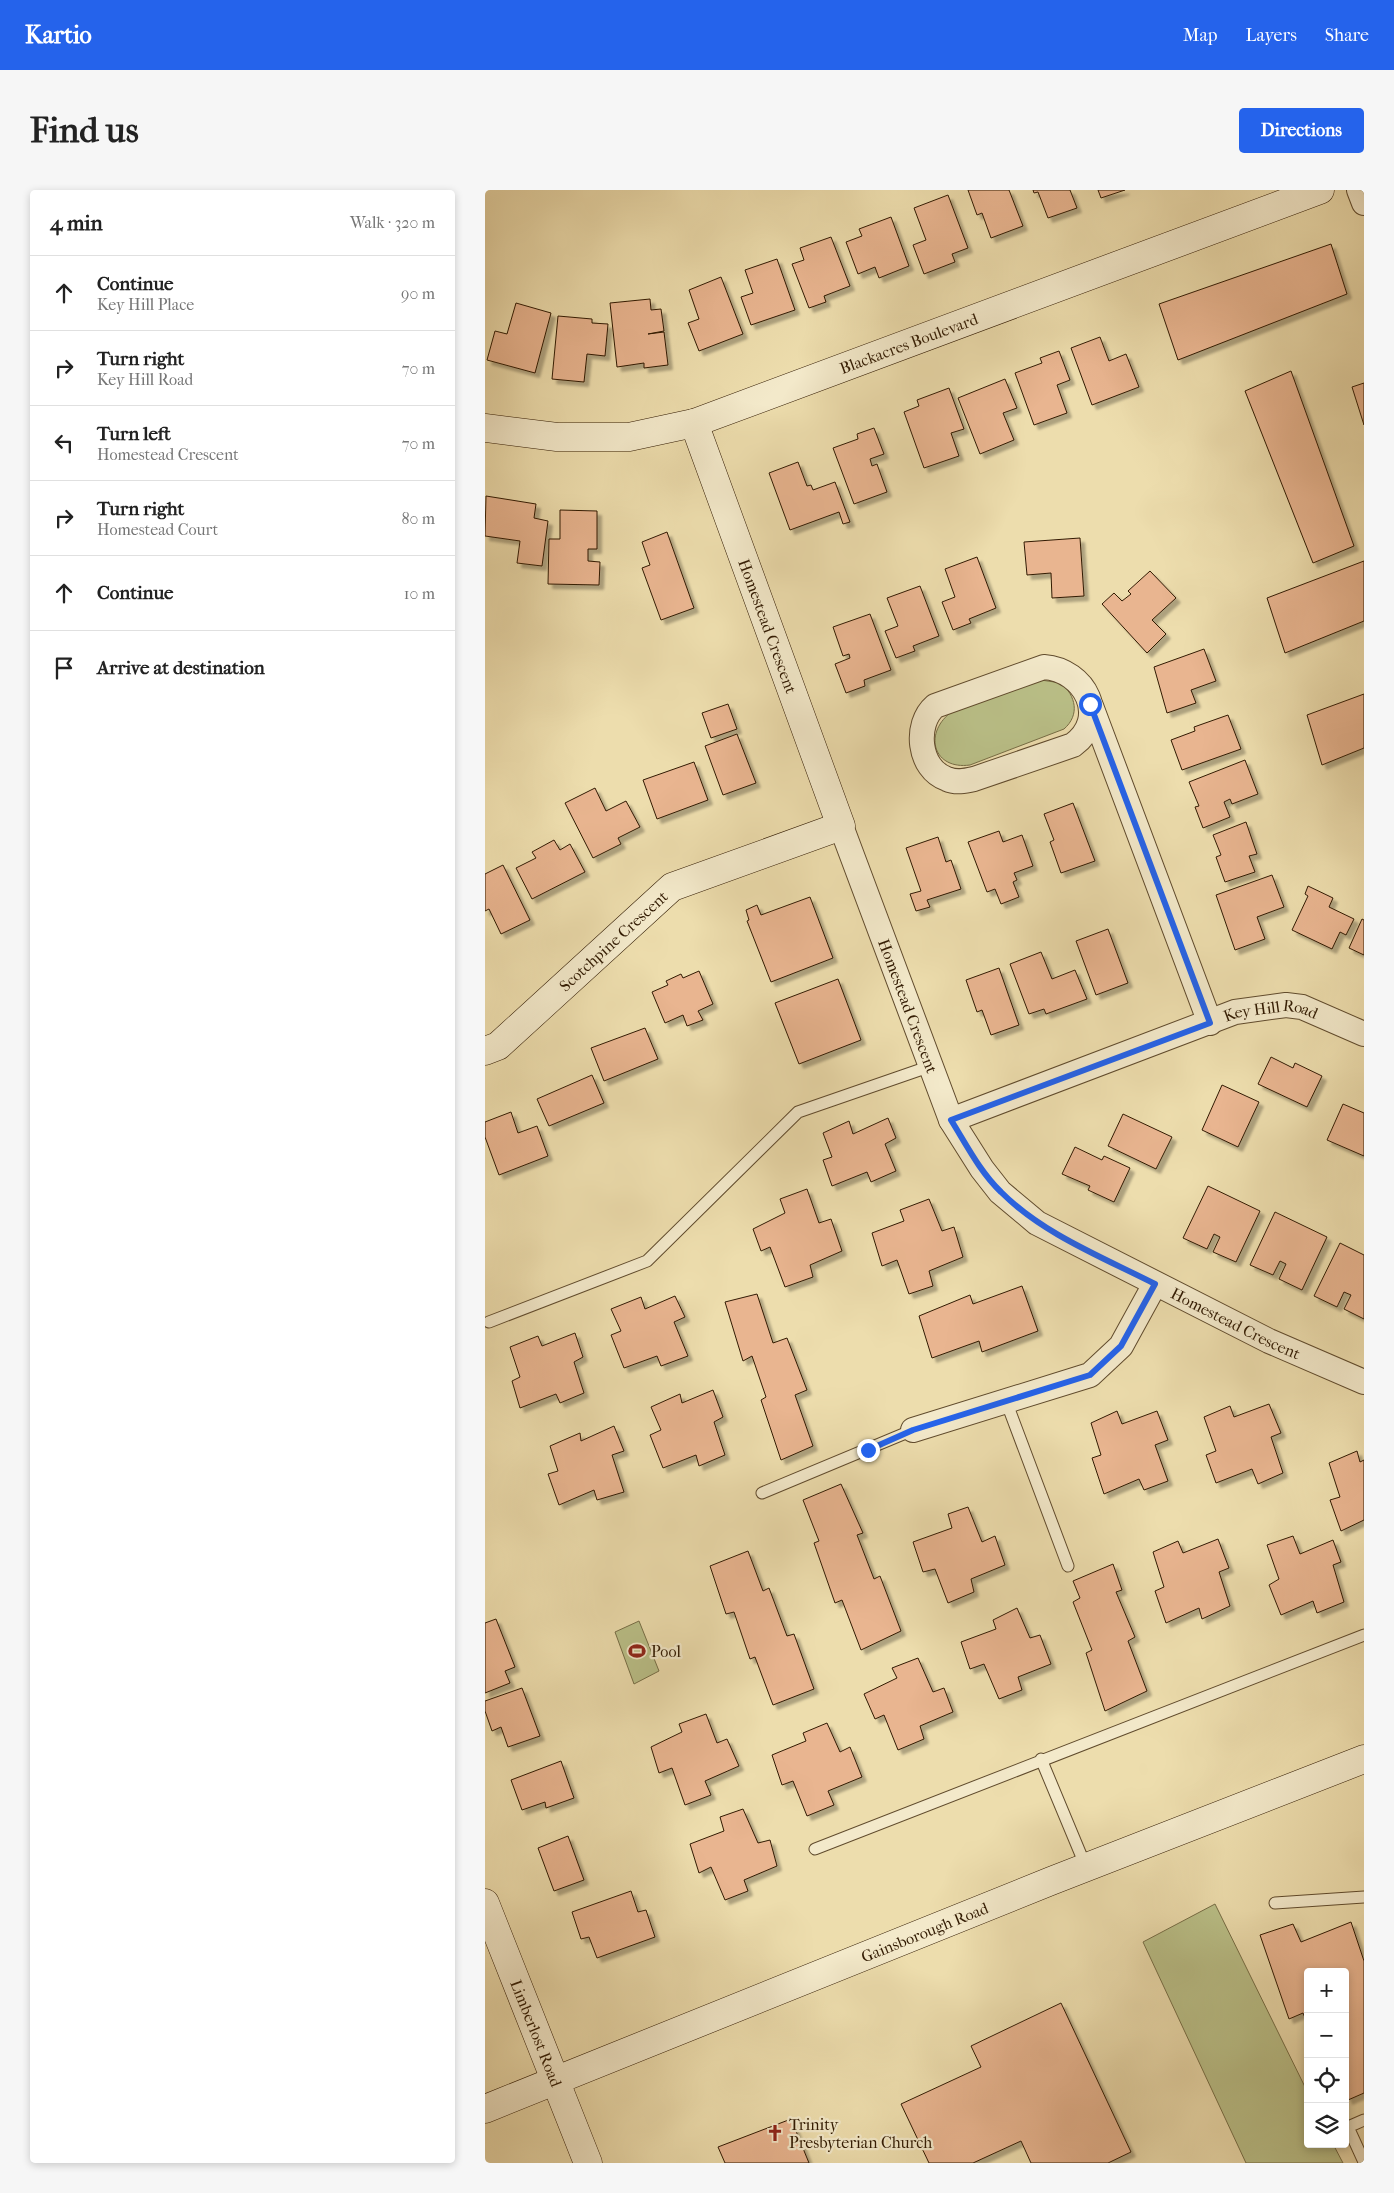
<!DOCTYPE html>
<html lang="en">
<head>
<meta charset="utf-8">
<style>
  :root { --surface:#fff; --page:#f6f6f6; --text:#222; --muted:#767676; --line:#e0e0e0; --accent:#2563eb }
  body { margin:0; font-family:"IM FELL French Canon",serif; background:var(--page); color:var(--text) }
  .controls { position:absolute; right:15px; bottom:15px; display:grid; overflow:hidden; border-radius:5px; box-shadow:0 2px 8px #0003 }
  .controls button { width:45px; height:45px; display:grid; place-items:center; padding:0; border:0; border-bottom:1px solid var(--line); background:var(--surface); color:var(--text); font:25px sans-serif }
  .stop { position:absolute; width:15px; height:15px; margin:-11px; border:4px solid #2563eb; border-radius:50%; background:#fff }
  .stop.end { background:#2563eb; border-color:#fff; box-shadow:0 1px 5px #0008 }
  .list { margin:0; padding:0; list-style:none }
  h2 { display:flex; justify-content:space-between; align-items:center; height:65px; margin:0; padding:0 20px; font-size:21px }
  h2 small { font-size:16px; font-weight:400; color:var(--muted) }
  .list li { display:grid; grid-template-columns:32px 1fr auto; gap:15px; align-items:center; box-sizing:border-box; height:75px; padding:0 20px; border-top:1px solid var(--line) }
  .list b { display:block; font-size:19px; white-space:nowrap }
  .list p { margin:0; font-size:16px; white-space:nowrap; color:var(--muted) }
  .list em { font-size:16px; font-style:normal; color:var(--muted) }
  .icon { flex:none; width:28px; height:28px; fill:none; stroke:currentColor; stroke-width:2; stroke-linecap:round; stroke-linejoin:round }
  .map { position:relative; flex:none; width:879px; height:1973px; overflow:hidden; border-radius:5px }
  header { display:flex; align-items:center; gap:30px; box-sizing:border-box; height:70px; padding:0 25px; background:var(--accent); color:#fff }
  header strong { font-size:24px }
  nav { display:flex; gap:28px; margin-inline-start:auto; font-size:18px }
  .intro { display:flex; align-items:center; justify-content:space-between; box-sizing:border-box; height:120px; padding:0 30px }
  h1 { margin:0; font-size:35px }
  .button { padding:12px 22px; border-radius:5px; background:var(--accent); color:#fff; font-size:18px; font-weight:700 }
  main { display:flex; gap:30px; padding:0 30px }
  aside { flex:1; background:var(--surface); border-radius:5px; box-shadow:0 2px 8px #0003 }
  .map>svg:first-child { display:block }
  .green { fill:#bac088; stroke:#766d45 }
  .building { fill:#e9b590; stroke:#311a02; filter:url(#shadow) }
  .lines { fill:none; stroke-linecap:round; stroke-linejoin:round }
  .lane-casing { stroke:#604b2d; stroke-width:13 }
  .street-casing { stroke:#604b2d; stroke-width:26 }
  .secondary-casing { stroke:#311a02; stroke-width:29 }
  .lane { stroke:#f3e9ca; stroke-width:11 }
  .street { stroke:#f3e9ca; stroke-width:24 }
  .secondary { stroke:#f3e9ca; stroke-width:28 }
  .route { stroke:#2563eb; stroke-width:6 }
  .labels { text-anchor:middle; stroke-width:4.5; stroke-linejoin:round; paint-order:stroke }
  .street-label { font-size:16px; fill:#311a02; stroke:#f3e9ca }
  .poi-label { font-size:16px; fill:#311a02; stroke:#f3e9ca; text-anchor:start }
</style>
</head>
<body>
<header>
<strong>Kartio</strong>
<nav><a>Map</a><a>Layers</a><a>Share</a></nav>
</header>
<div class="intro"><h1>Find us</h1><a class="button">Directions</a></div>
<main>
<aside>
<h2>4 min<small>Walk · 320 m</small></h2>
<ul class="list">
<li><svg class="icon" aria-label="ahead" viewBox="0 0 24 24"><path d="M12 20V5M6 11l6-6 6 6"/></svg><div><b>Continue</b><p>Key Hill Place</p></div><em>90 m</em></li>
<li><svg class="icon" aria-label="right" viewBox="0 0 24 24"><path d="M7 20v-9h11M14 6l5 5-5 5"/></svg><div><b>Turn right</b><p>Key Hill Road</p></div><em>70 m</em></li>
<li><svg class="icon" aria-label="left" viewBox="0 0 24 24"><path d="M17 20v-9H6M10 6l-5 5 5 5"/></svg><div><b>Turn left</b><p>Homestead Crescent</p></div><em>70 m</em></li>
<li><svg class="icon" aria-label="right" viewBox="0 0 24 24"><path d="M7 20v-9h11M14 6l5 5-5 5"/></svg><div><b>Turn right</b><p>Homestead Court</p></div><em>80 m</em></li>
<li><svg class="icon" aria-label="ahead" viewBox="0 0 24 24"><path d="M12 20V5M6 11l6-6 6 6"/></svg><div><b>Continue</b></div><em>10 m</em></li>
<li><svg class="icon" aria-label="arrive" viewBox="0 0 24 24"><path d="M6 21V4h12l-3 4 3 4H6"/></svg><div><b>Arrive at destination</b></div></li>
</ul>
</aside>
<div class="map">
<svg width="879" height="1973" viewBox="0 0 879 1973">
  <defs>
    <filter id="shadow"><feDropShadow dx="4.5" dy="4.5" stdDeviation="1" flood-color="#0004"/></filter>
  </defs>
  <rect width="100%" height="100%" fill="#edddad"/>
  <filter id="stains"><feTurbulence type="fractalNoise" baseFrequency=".004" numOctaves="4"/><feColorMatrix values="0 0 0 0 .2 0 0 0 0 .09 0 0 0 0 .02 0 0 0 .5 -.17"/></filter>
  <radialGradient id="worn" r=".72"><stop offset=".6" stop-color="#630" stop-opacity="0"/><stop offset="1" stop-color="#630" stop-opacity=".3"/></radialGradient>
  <path class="green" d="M 556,490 L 576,493 C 591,506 595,525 579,539 L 485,575 C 449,580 438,545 465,523 Z
    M 154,1431 L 174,1481 L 149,1494 L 130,1442 Z
    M 730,1714 L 823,1903 L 823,1954 L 848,1954 L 858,1973 L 761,1973 L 658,1752 Z"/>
  <path class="building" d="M 483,0 L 524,0 L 538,36 L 506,48 L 497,23 L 492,25 Z
    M 548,0 L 585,0 L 592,18 L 563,28 L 553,2 L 549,3 Z
    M 613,0 L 640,0 L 616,8 Z
    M 463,5 L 483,58 L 467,64 L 470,72 L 439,84 L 428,55 L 441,50 L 429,18 Z
    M 406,27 L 424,76 L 394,88 L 390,77 L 373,84 L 361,52 L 377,46 L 374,39 Z
    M 346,47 L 365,96 L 339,106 L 341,112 L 324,118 L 307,74 L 319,70 L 315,58 Z
    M 846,54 L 862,104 L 693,170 L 674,114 Z
    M 292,69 L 310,120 L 266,135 L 256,107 L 268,103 L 260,80 Z
    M 236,87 L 258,144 L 214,161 L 203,133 L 214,129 L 204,100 Z
    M 165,109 L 166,120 L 176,119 L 179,141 L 163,144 L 179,142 L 183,175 L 159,178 L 159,173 L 132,177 L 125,113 Z
    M 31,113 L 66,123 L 50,183 L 2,170 L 10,141 L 22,144 Z
    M 73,126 L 107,129 L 107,133 L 123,134 L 120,166 L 102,164 L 99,192 L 67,189 Z
    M 615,147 L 624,171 L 641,164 L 654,197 L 607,215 L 586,158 Z
    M 574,161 L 585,190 L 572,195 L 582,223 L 549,235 L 530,183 L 557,173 L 555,168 Z
    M 806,181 L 869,356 L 828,373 L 760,201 Z
    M 520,189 L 532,218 L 518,223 L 529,250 L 495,264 L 473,208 Z
    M 879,193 L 879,235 L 867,197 Z
    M 464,198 L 479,239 L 466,243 L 474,266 L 439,278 L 419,222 L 434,216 L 432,210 Z
    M 389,238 L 399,264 L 385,269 L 387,276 L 392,274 L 402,302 L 369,314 L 348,258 L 373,249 L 372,244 Z
    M 313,272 L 322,296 L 326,295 L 328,300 L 350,292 L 365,332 L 358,334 L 354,322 L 305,340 L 284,283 Z
    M 1,306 L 51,314 L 49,328 L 63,331 L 57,376 L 32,373 L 35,351 L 0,346 Z
    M 75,320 L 112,321 L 112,359 L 103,359 L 103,371 L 115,372 L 114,395 L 63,394 L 64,349 L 75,349 Z
    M 182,342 L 209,418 L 176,430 L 157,378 L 165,375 L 157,352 Z
    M 595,348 L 599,406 L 567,408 L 566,383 L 542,385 L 539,352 Z
    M 492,367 L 511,418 L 484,429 L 486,433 L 468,440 L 457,412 L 470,407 L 460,379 Z
    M 879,371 L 879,431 L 800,463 L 782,408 Z
    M 665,381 L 691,408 L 667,430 L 681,444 L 662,463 L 617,414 L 629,403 L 637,411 L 646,404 L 643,401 Z
    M 435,396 L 454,446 L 428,456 L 430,461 L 411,468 L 400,441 L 413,436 L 402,408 Z
    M 385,424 L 406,480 L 379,490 L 380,496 L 361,503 L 350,474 L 365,468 L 364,464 L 358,466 L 348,437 Z
    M 719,459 L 731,491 L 706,500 L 711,513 L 682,523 L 669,477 Z
    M 879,504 L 879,558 L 837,575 L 822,525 Z
    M 243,514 L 252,539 L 226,548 L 217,523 Z
    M 743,525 L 756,559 L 697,580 L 686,550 L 710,541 L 709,537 Z
    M 252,544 L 271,593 L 238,605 L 220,556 Z
    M 760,570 L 773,604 L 747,614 L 745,609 L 739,612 L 745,627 L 718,638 L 710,617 L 714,616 L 704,592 Z
    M 209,572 L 223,610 L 172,629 L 158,590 Z
    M 110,598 L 121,621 L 141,611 L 155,637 L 133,648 L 136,654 L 108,668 L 80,613 Z
    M 588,613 L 610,671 L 576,683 L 565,652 L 569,650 L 559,624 Z
    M 761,632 L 772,664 L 764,666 L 770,682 L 740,692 L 731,667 L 736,665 L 728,645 Z
    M 514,641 L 518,652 L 537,645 L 548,676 L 529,683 L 532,690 L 528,692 L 534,707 L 516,714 L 510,699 L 502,702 L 483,652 Z
    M 453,647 L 461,672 L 466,670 L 476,699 L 442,710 L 445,717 L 431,721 L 425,704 L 436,701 L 421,658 Z
    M 69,650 L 75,660 L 85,654 L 100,682 L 47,709 L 31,678 L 51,668 L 47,662 Z
    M 18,675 L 45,730 L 16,744 L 4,719 L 0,721 L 0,684 Z
    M 787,685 L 799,717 L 772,727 L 780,749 L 750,760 L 731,705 Z
    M 823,696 L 848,708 L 844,717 L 869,729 L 861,745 L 855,742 L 847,759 L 807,740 L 823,706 L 820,704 Z
    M 325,707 L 348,768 L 286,792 L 262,731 L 264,730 L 261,720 L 272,715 L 276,725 Z
    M 877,729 L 879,730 L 879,765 L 864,758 Z
    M 623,739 L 643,793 L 611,805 L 591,751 Z
    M 556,762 L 567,789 L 590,780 L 602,809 L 561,824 L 559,819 L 544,824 L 525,774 Z
    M 514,778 L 534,835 L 506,845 L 497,820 L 492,822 L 481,790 Z
    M 214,781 L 228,814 L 213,821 L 218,830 L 202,836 L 198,825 L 180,833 L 167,802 L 183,795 L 181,791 L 196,784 L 198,788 Z
    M 353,789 L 376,850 L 314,874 L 290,813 Z
    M 160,838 L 173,869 L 119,891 L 106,858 Z
    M 786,867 L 808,878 L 810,873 L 837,886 L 822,917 L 773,894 Z
    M 107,885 L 119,913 L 64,936 L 52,909 Z
    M 737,895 L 774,912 L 753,957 L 717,940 Z
    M 858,914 L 879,923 L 879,966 L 842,950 Z
    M 26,922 L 33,943 L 52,936 L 63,966 L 14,985 L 0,947 L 0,932 Z
    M 638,924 L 687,947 L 671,979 L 623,956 Z
    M 403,928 L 411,948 L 400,954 L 411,981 L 386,992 L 382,982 L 347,996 L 338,970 L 347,967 L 338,943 L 364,931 L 368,944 Z
    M 590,957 L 617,970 L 619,966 L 645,978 L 629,1012 L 603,1000 L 605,996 L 577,984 Z
    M 723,996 L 775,1021 L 751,1072 L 728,1062 L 735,1047 L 729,1044 L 722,1059 L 698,1048 Z
    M 322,999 L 334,1033 L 346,1029 L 357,1061 L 325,1075 L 328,1087 L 300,1097 L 285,1057 L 276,1061 L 268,1039 L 300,1023 L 295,1009 Z
    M 444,1009 L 457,1041 L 469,1037 L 478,1067 L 444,1081 L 448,1096 L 424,1104 L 412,1070 L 397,1076 L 387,1043 L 419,1031 L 415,1020 Z
    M 790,1022 L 842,1047 L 817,1100 L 794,1089 L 801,1074 L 795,1071 L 788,1085 L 765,1075 Z
    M 855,1053 L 879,1065 L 879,1129 L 859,1119 L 866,1105 L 859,1102 L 852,1117 L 829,1106 Z
    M 537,1096 L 553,1141 L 497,1162 L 494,1151 L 447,1168 L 434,1126 L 485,1105 L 488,1114 Z
    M 272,1104 L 288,1153 L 302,1148 L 322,1200 L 310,1205 L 328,1256 L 296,1270 L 276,1210 L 281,1207 L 267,1166 L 258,1171 L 240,1112 Z
    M 190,1106 L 200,1127 L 189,1132 L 203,1166 L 176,1176 L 172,1166 L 139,1178 L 126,1145 L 136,1141 L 126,1119 L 156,1107 L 160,1119 Z
    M 90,1143 L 98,1167 L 89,1172 L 99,1203 L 75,1213 L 71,1204 L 35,1218 L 27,1191 L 35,1187 L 25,1157 L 53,1146 L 57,1156 Z
    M 228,1200 L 238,1227 L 229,1232 L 240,1265 L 214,1276 L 211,1265 L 178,1278 L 165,1245 L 176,1240 L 166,1217 L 195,1204 L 197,1213 Z
    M 784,1214 L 796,1243 L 786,1247 L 798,1283 L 773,1294 L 767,1279 L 731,1293 L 721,1265 L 731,1261 L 719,1227 L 745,1216 L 749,1227 Z
    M 632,1221 L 637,1234 L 672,1221 L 683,1250 L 670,1255 L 683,1291 L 659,1300 L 654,1289 L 619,1304 L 607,1268 L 616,1265 L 606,1233 Z
    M 129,1236 L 139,1261 L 127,1265 L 139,1302 L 112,1310 L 109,1300 L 74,1315 L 63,1284 L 73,1281 L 65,1256 L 95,1243 L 96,1251 Z
    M 872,1261 L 875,1272 L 879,1270 L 879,1330 L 856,1341 L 845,1310 L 855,1307 L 844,1273 Z
    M 356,1294 L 378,1343 L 372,1345 L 389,1389 L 395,1386 L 416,1441 L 376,1460 L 357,1410 L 350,1413 L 329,1353 L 334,1351 L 318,1310 Z
    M 483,1317 L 497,1352 L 510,1346 L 520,1375 L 486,1389 L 489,1402 L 463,1413 L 450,1379 L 438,1382 L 428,1352 L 467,1338 L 463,1324 Z
    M 808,1346 L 815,1364 L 848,1350 L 856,1372 L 848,1375 L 859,1412 L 832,1423 L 828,1411 L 796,1425 L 784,1395 L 794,1389 L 782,1355 Z
    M 733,1349 L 744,1378 L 734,1382 L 745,1416 L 717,1429 L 714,1418 L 681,1433 L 670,1401 L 679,1397 L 668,1362 L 693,1351 L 698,1363 Z
    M 263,1361 L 278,1401 L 284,1398 L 302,1446 L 309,1444 L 329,1499 L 288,1515 L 270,1467 L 265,1469 L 249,1422 L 241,1424 L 225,1376 Z
    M 628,1374 L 637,1400 L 631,1402 L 650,1447 L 643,1451 L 662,1501 L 620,1521 L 601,1463 L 607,1460 L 588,1412 L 595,1408 L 588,1391 Z
    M 532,1418 L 545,1448 L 555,1445 L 566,1474 L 533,1487 L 537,1500 L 514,1509 L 499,1474 L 485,1479 L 476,1452 L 511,1439 L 508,1430 Z
    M 11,1429 L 30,1477 L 20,1481 L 25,1493 L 0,1503 L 0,1433 Z
    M 433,1468 L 448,1502 L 459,1498 L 468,1522 L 435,1536 L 439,1549 L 413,1560 L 399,1525 L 390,1529 L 379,1504 L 412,1488 L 407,1478 Z
    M 37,1498 L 55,1546 L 23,1557 L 16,1537 L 7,1541 L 0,1521 L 0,1511 Z
    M 221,1524 L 232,1553 L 242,1549 L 254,1576 L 220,1591 L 226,1605 L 200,1615 L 187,1578 L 174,1583 L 166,1557 L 197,1542 L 194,1534 Z
    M 342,1533 L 355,1562 L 365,1557 L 377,1587 L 343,1601 L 349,1615 L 322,1626 L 308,1591 L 297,1595 L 287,1565 L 321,1551 L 318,1543 Z
    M 76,1571 L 89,1608 L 61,1618 L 60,1612 L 37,1620 L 26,1590 Z
    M 258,1619 L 273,1653 L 285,1650 L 292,1676 L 259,1690 L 263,1701 L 240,1710 L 226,1677 L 214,1683 L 205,1654 L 239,1641 L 235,1627 Z
    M 83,1646 L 99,1690 L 69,1701 L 53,1658 Z
    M 146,1701 L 153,1722 L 161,1720 L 170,1747 L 112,1768 L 104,1747 L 96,1749 L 87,1722 Z
    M 866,1732 L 879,1771 L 879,1903 L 863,1910 L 860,1902 L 860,1782 L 823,1782 L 823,1835 L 818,1823 L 804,1829 L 775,1745 L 808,1734 L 816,1752 Z
    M 576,1813 L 646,1962 L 623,1973 L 546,1973 L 536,1951 L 488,1973 L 444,1973 L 416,1914 L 496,1877 L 486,1856 Z
    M 306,1929 L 324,1973 L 240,1973 L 233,1957 Z"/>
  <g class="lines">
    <g class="lane-casing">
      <path id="lane" d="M 4,1132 L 162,1071 L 313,922 L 446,876
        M 521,1211 L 583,1376
        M 277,1303 L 428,1240
        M 556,1569 L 601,1677
        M 330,1659 L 879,1445
        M 790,1713 L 879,1707
        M 879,1930 L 863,1937 L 879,1972"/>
    </g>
    <g class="street-casing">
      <g id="street">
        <path d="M 874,0 L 879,13"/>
        <path d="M 559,477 C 600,480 625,528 588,555 L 489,589 C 480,591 471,593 462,589 C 433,579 429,534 450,516 Z"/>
        <path d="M 606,516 L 725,833"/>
        <path id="s1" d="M 356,636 L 466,930 L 497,979 L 515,1002 L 552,1033 L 784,1151 L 879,1192"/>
        <path id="s2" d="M 466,930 L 750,822 L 801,815 L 817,817 L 879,844"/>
        <path d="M 428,1240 L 605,1185 L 636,1156 L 670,1094"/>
      </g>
    </g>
    <g class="secondary-casing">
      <g id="secondary">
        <path id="s3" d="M 0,238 L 72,247 L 144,247 L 209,233 L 835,0"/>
        <path id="s4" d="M 0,861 L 13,856 L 187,697 L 356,636 L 209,233"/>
        <path id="s5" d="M 0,1713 L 103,1973"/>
        <path id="s6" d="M 0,1919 L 566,1691 L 879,1569"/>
      </g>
    </g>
    <use href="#lane" class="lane"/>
    <use href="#street" class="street"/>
    <use href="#secondary" class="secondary"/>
  </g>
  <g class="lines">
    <path class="route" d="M 383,1260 L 428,1240 L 605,1185 L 636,1156 L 670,1094 C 617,1067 558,1044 516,1002 C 495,982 481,954 466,930 L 725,833 L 605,514"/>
  </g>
  <defs>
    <g id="stadium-bare" transform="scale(1.35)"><path d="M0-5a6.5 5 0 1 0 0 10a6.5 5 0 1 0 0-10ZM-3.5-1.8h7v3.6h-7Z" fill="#8f2418" stroke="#f3e9ca" stroke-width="2.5" paint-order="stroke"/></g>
    <g id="church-bare" transform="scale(1.35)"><path d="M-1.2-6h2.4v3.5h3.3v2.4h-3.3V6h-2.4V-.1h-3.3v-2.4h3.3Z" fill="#8f2418" stroke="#f3e9ca" stroke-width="2.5" paint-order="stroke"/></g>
  </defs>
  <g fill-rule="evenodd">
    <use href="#stadium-bare" x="152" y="1461"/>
    <use href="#church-bare" x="290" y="1943"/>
  </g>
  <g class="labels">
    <g class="street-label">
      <text dy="6" stroke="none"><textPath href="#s3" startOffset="440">Blackacres Boulevard</textPath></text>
      <text transform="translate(283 436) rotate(70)" y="6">Homestead Crescent</text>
      <text dy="6" stroke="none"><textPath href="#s4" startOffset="170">Scotchpine Crescent</textPath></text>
      <text dy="6" stroke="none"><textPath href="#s1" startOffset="192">Homestead Crescent</textPath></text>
      <text dy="6" stroke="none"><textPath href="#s2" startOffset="340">Key Hill Road</textPath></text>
      <text dy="6" stroke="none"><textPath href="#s1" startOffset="672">Homestead Crescent</textPath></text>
      <text dy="6" stroke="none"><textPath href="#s6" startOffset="474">Gainsborough Road</textPath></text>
      <text dy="6" stroke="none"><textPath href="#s5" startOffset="140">Limberlost Road</textPath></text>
    </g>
    <g class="poi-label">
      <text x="166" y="1467">Pool</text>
      <text x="304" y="1940">Trinity<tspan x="304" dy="18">Presbyterian Church</tspan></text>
    </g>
  </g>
  <rect width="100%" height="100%" filter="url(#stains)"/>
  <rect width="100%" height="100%" fill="url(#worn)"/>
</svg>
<div class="controls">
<button>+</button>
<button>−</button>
<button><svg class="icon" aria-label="locate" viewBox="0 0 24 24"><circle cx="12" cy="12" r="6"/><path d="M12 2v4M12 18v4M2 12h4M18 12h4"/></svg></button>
<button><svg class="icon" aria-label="layers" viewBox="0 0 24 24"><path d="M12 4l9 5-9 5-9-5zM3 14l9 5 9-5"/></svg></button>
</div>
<div class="stop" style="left:605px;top:514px"></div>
<div class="stop end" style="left:383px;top:1260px"></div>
</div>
</main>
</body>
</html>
